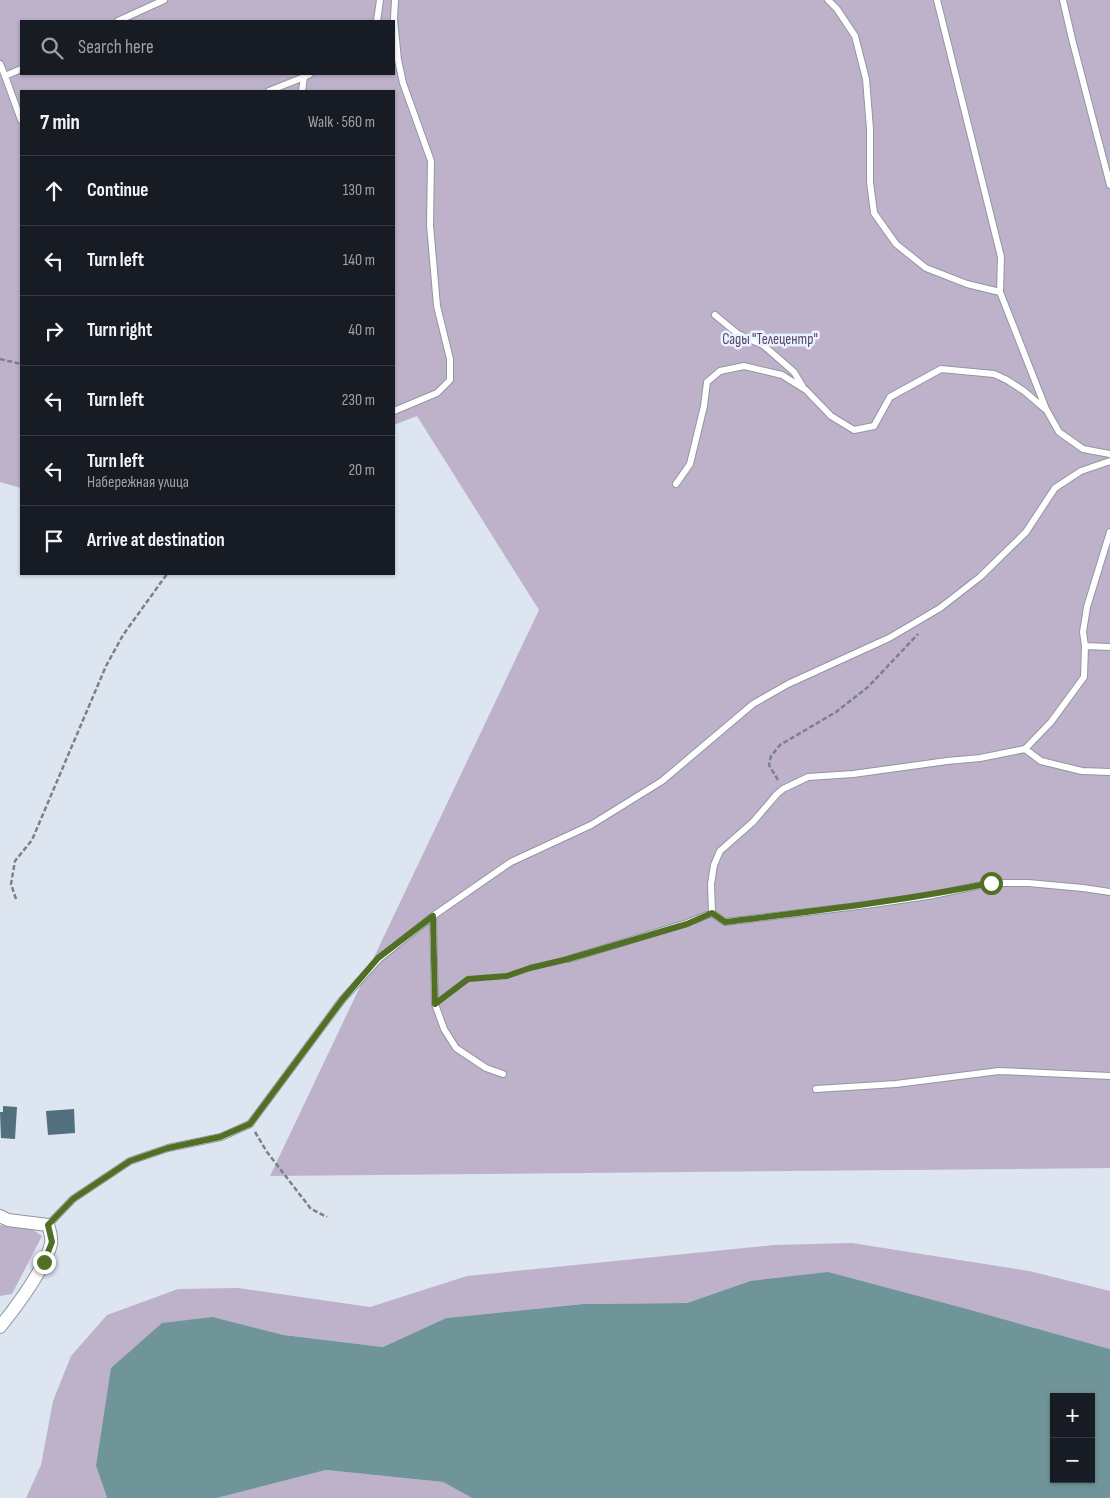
<!DOCTYPE html>
<html lang="en">
<head>
<meta charset="utf-8">
<style>
  :root { --surface:#171b24; --page:#242831; --text:#f1f3f6; --muted:#9ea1a6; --line:#363941 }
  body { margin:0; font-family:"Sofia Sans Condensed",sans-serif; background:var(--page); color:var(--text) }
  .controls { position:absolute; right:15px; bottom:15px; display:grid; overflow:hidden; border-radius:0px; box-shadow:0 1px 4px #0004 }
  .controls button { width:45px; height:45px; display:grid; place-items:center; padding:0; border:0; border-bottom:1px solid var(--line); background:var(--surface); color:var(--text); font:25px sans-serif }
  .stop { position:absolute; width:15px; height:15px; margin:-11px; border:4px solid #527025; border-radius:50%; background:#fff }
  .stop.end { background:#527025; border-color:#fff; box-shadow:0 1px 5px #0008 }
  .list { margin:0; padding:0; list-style:none }
  h2 { display:flex; justify-content:space-between; align-items:center; height:65px; margin:0; padding:0 20px; font-size:21px }
  h2 small { font-size:16px; font-weight:400; color:var(--muted) }
  .list li { display:grid; grid-template-columns:32px 1fr auto; gap:15px; align-items:center; box-sizing:border-box; height:70px; padding:0 20px; border-top:1px solid var(--line) }
  .list b { display:block; font-size:19px; white-space:nowrap }
  .list p { margin:0; font-size:16px; white-space:nowrap; color:var(--muted) }
  .list em { font-size:16px; font-style:normal; color:var(--muted) }
  .icon { flex:none; width:28px; height:28px; fill:none; stroke:currentColor; stroke-width:2; stroke-linecap:round; stroke-linejoin:round }
  .map { position:relative; flex:none; width:1110px; height:1498px; overflow:hidden }
  .search { position:absolute; background:var(--surface); box-shadow:0 1px 4px #0004; left:20px; top:20px; width:375px; height:55px; display:flex; align-items:center; gap:12px; box-sizing:border-box; padding:0 18px; border-radius:0px; color:var(--muted); font-size:19px }
  .panel { position:absolute; background:var(--surface); box-shadow:0 1px 4px #0004; left:20px; top:90px; width:375px; height:485px; border-radius:0px }
  .map>svg:first-child { display:block }
  .green { fill:#beb2cb; fill-rule:evenodd }
  .water { fill:#709599; fill-rule:evenodd }
  .building { fill:#516f7d }
  .lines { fill:none; stroke-linecap:round; stroke-linejoin:round }
  .service-casing { stroke:#8f97a1; stroke-width:8 }
  .minor-casing { stroke:#8f97a1; stroke-width:14 }
  .path { stroke:#7b8188; stroke-width:2.5; stroke-dasharray:5 2.5; stroke-linecap:butt }
  .service { stroke:#fff; stroke-width:6 }
  .minor { stroke:#fff; stroke-width:12 }
  .route { stroke:#527025; stroke-width:6 }
  .labels { text-anchor:middle; stroke-width:5; stroke-linejoin:round; paint-order:stroke }
  .park-label { font-size:15px; fill:#59446d; stroke:#eaf2fd }
</style>
</head>
<body>
<div class="map">
<svg width="1110" height="1498" viewBox="0 0 1110 1498">
  <rect width="100%" height="100%" fill="#dce5f0"/>
  <path class="green" d="M 0,0 L 1110,0 L 1110,1168 L 270,1176 L 539,610 L 417,416 L 394,425 L 394,91 L 21,91 L 21,488 L 0,482 ZM 21,21 L 394,21 L 394,74 L 21,74 Z
    M 0,1225 L 32,1229 L 42,1236 L 12,1294 L 0,1296 Z
    M 852,1243 L 1029,1271 L 1110,1291 L 1110,1349 L 978,1312 L 750,1281 L 687,1303 L 583,1304 L 446,1318 L 383,1347 L 284,1335 L 213,1317 L 96,1466 L 107,1498 L 26,1498 L 41,1465 L 53,1401 L 71,1356 L 107,1315 L 178,1289 L 238,1288 L 370,1307 L 467,1276 L 774,1245 Z
    M 326,1470 L 443,1482 L 472,1498 L 217,1498 Z"/>
  <path class="water" d="M 828,1272 L 978,1312 L 1110,1349 L 1110,1498 L 472,1498 L 443,1482 L 326,1470 L 217,1498 L 107,1498 L 96,1466 L 111,1368 L 162,1323 L 213,1317 L 284,1335 L 383,1347 L 446,1318 L 583,1304 L 687,1303 L 750,1281 ZM 1054,1397 L 1091,1397 L 1091,1479 L 1054,1479 Z"/>
  <path class="building" d="M 3,1106 L 17,1107 L 15,1139 L 1,1138 L 0,1112 L 3,1112 Z
    M 74,1109 L 75,1133 L 48,1135 L 46,1111 Z"/>
  <g class="lines">
    <g class="service-casing">
      <path id="service" d="M 828,0 L 837,9 L 855,36 L 866,79 L 870,129 L 870,182 L 874,213 L 896,244 L 926,268 L 967,284 L 1000,292 L 1046,409 L 1059,432 L 1083,449 L 1110,454
        M 937,0 L 1001,257 L 1000,292
        M 1063,0 L 1072,39 L 1110,185
        M 118,21 L 164,0
        M 377,21 L 380,0
        M 0,64 L 5,76 L 21,69
        M 5,76 L 21,120
        M 269,91 L 304,77
        M 302,91 L 304,77 L 310,74
        M 715,315 L 738,334 L 763,345 L 794,372 L 803,387
        M 394,411 L 437,393 L 450,380 L 450,359 L 437,306 L 430,225 L 431,161 L 403,83 L 398,60 L 394,19 L 395,0
        M 676,484 L 690,464 L 704,406 L 707,382 L 720,371 L 744,366 L 782,375 L 806,390 L 831,416 L 854,430 L 874,426 L 890,397 L 941,369 L 994,374 L 1007,380 L 1024,391 L 1045,409
        M 1110,532 L 1087,607 L 1083,632 L 1085,646 L 1084,677 L 1051,722 L 1025,749 L 980,758 L 947,761 L 853,774 L 808,777 L 783,789 L 777,794 L 753,822 L 720,851 L 714,865 L 711,884 L 712,913 L 725,922 L 866,905 L 928,896 L 991,883 L 1028,883 L 1083,888 L 1110,892
        M 1085,646 L 1110,647
        M 1025,749 L 1041,761 L 1082,771 L 1110,772
        M 433,916 L 435,1004 L 444,1029 L 456,1048 L 486,1068 L 503,1074
        M 569,959 L 687,923 L 712,913
        M 816,1089 L 896,1084 L 999,1071 L 1110,1076
        M 48,1225 L 73,1199 L 130,1161 L 168,1148 L 221,1137 L 250,1124 L 342,1000 L 379,959 L 433,916 L 511,862 L 591,825 L 662,781 L 753,704 L 788,684 L 889,638 L 940,608 L 980,577 L 1026,532 L 1055,488 L 1081,471 L 1110,461"/>
    </g>
    <g class="minor-casing">
      <path id="minor" d="M 0,1216 L 8,1220 L 48,1225 C 50,1231 52,1238 51,1244 C 45,1268 16,1307 0,1327"/>
    </g>
    <path class="path" d="M 0,359 L 21,364
      M 778,780 L 769,765 L 771,756 L 780,745 L 836,712 L 868,687 L 918,634
      M 16,899 L 11,884 L 15,861 L 32,840 L 106,666 L 123,635 L 167,574
      M 444,997 L 468,979 L 507,976 L 530,968 L 560,961
      M 255,1132 L 267,1152 L 311,1209 L 327,1217"/>
    <use href="#service" class="service"/>
    <use href="#minor" class="minor"/>
  </g>
  <g class="lines">
    <path class="route" d="M 44,1262 L 52,1242 L 48,1225 L 73,1199 L 130,1161 L 168,1148 L 220,1137 L 250,1124 L 342,1000 L 378,958 L 433,916 L 435,1004 L 468,979 L 507,976 L 530,968 L 568,959 L 687,924 L 712,913 L 725,922 C 814,911 903,901 991,883"/>
  </g>
  <g class="labels">
    <g class="park-label">
      <text x="770" y="344">Сады "Телецентр"</text>
    </g>
  </g>
</svg>
<div class="controls">
<button>+</button>
<button>−</button>
</div>
<div class="stop" style="left:991px;top:883px"></div>
<div class="stop end" style="left:44px;top:1262px"></div>
<div class="search"><svg class="icon" aria-label="search" viewBox="0 0 24 24"><circle cx="10" cy="10" r="6"/><path d="M15 15l6 6"/></svg>Search here</div>
<section class="panel">
<h2>7 min<small>Walk · 560 m</small></h2>
<ul class="list">
<li><svg class="icon" aria-label="ahead" viewBox="0 0 24 24"><path d="M12 20V5M6 11l6-6 6 6"/></svg><div><b>Continue</b></div><em>130 m</em></li>
<li><svg class="icon" aria-label="left" viewBox="0 0 24 24"><path d="M17 20v-9H6M10 6l-5 5 5 5"/></svg><div><b>Turn left</b></div><em>140 m</em></li>
<li><svg class="icon" aria-label="right" viewBox="0 0 24 24"><path d="M7 20v-9h11M14 6l5 5-5 5"/></svg><div><b>Turn right</b></div><em>40 m</em></li>
<li><svg class="icon" aria-label="left" viewBox="0 0 24 24"><path d="M17 20v-9H6M10 6l-5 5 5 5"/></svg><div><b>Turn left</b></div><em>230 m</em></li>
<li><svg class="icon" aria-label="left" viewBox="0 0 24 24"><path d="M17 20v-9H6M10 6l-5 5 5 5"/></svg><div><b>Turn left</b><p>Набережная улица</p></div><em>20 m</em></li>
<li><svg class="icon" aria-label="arrive" viewBox="0 0 24 24"><path d="M6 21V4h12l-3 4 3 4H6"/></svg><div><b>Arrive at destination</b></div></li>
</ul>
</section>
</div>
</body>
</html>
